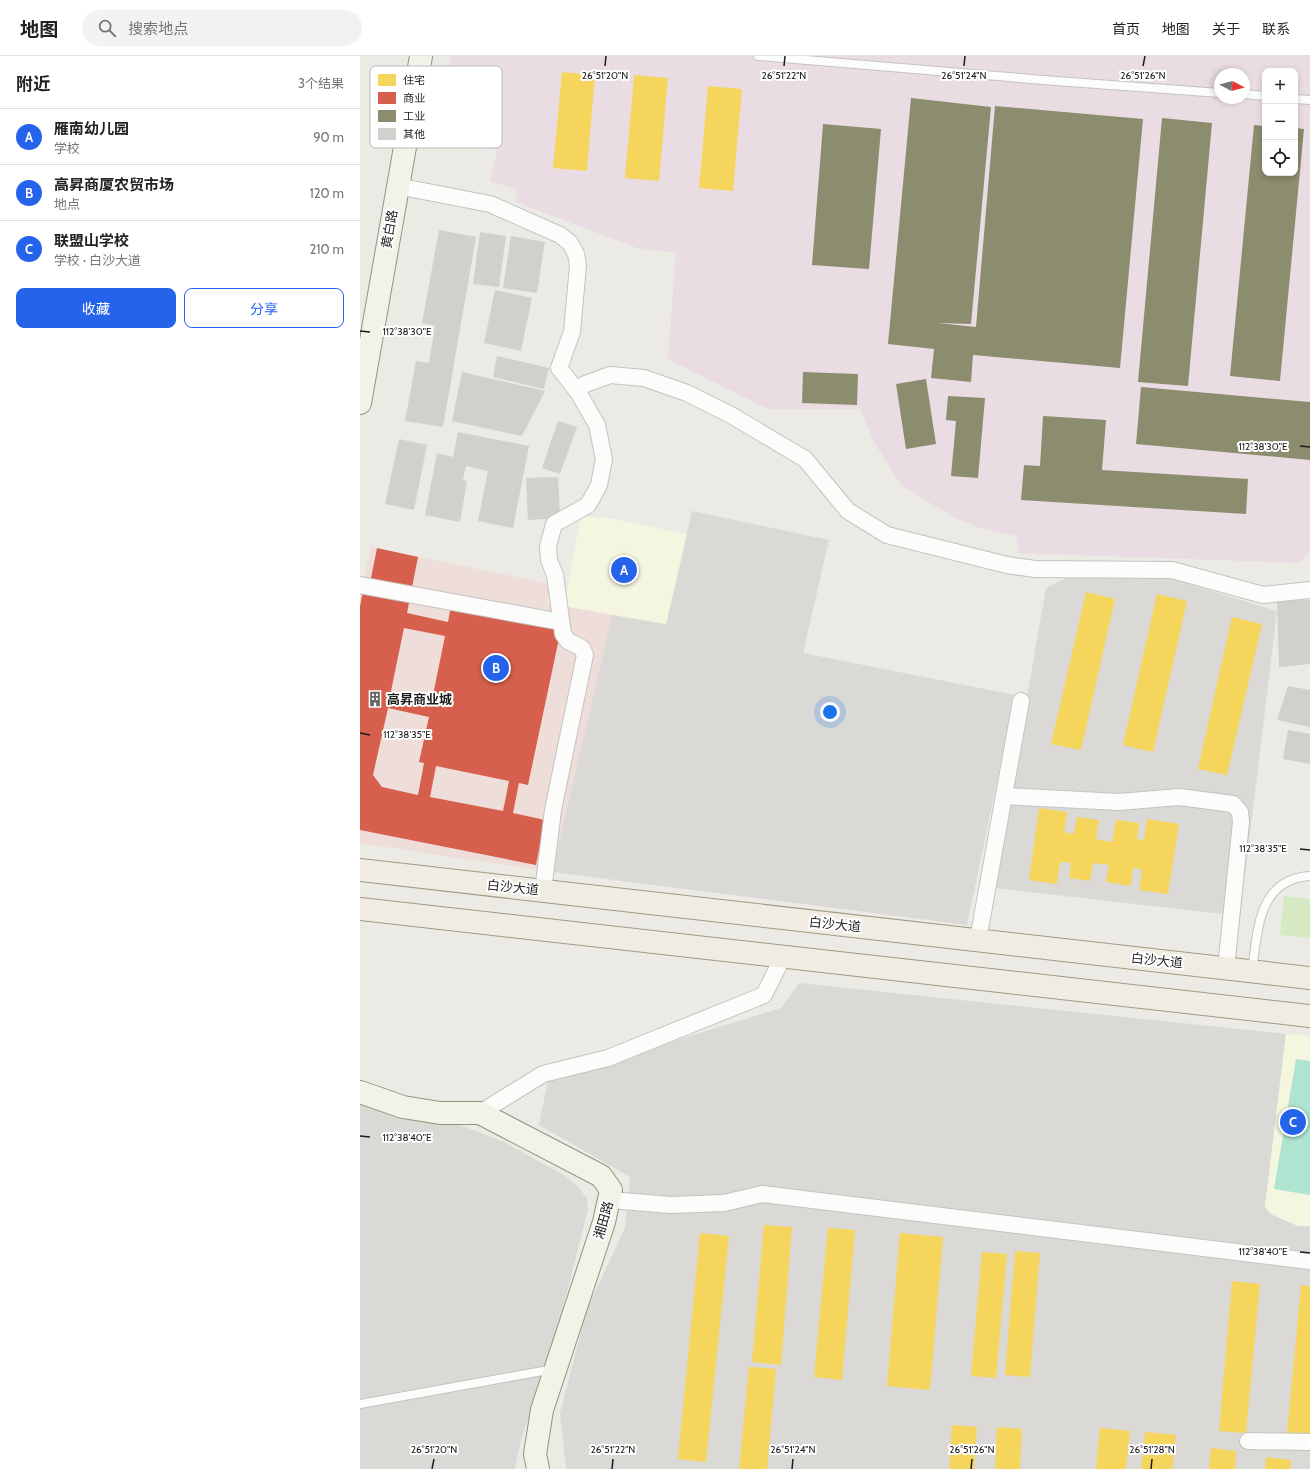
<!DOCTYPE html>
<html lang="zh">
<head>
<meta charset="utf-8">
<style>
  :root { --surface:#fff; --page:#f2f2f2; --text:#222; --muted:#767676; --line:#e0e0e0; --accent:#2563eb }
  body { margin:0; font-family:Cabin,"Noto Sans SC",sans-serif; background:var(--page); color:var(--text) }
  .controls { position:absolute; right:12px; top:12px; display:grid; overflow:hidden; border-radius:8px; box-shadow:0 2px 6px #0003 }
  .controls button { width:36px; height:36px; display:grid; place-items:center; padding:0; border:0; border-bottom:1px solid var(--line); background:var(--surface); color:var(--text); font:20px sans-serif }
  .compass { position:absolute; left:854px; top:12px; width:36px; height:36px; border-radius:50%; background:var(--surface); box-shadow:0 2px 6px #0003; rotate:97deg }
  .you { position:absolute; left:470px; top:656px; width:14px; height:14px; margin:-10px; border:3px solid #fff; border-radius:50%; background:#1a73e8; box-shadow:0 0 0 6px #1a73e833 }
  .badge { display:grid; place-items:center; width:26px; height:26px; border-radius:50%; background:var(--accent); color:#fff; font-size:13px; font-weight:700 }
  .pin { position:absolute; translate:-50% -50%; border:2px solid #fff; box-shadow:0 1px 4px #0006 }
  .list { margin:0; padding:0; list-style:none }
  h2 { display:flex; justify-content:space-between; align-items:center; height:52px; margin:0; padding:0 16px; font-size:17px }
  h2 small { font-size:13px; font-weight:400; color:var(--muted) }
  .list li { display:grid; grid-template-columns:26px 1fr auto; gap:12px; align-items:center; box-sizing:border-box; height:56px; padding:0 16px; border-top:1px solid var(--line) }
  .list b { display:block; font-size:15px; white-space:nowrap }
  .list p { margin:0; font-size:13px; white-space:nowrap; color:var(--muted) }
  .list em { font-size:13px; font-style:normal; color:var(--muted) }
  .actions { display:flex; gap:8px; padding:12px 16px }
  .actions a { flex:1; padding:9px 0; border:1px solid var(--accent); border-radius:8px; text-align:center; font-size:14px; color:var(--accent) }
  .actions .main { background:var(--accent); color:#fff }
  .icon { flex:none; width:22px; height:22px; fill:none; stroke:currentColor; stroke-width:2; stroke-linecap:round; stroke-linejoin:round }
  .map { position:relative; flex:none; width:950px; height:1413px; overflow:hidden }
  header { display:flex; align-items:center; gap:24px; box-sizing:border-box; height:56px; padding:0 20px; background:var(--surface); border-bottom:1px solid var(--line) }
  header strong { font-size:19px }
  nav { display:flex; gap:22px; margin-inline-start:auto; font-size:14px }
  .search { width:280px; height:36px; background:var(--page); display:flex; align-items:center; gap:10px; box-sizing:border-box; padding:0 14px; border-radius:22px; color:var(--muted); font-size:15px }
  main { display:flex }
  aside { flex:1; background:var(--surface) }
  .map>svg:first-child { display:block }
  .residential { fill:#dad9d6 }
  .commercial { fill:#eeddd9 }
  .industrial { fill:#e9dde3; fill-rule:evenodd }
  .education { fill:#f5f6df }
  .grass { fill:#d5eac2 }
  .pitch { fill:#aee4d0 }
  .homes { fill:#f6d55c }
  .shops { fill:#d6604d; fill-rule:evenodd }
  .industry { fill:#8c8c6e }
  .building { fill:#d1d0cc }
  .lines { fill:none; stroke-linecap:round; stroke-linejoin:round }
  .lane-casing { stroke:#c3c3c1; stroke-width:10 }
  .street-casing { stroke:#c3c3c1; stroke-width:18 }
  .secondary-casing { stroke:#91957c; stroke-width:24 }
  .primary-casing { stroke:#a19981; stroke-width:24 }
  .lane { stroke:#fcfcfb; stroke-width:8 }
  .street { stroke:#fcfcfb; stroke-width:16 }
  .secondary { stroke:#f2f2e9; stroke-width:22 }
  .primary { stroke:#f0ece3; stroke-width:22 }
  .ticks { fill:none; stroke:#1c1c1c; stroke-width:1.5 }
  .labels { text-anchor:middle; stroke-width:4; stroke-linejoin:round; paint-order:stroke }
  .street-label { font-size:13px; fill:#1c1c1c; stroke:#fff }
  .poi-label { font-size:13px; font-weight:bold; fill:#1c1c1c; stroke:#fff; text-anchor:start }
  .key { fill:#fff; stroke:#bbb; stroke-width:1 }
  .key-label { font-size:11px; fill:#1c1c1c }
  .ticks-label { font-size:10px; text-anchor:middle; fill:#1c1c1c; stroke:#fff; stroke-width:4; stroke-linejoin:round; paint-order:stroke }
</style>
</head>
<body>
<header>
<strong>地图</strong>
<div class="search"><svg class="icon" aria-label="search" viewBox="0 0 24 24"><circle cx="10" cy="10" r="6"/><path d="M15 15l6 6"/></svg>搜索地点</div>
<nav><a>首页</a><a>地图</a><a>关于</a><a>联系</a></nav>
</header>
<main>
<aside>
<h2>附近<small>3个结果</small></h2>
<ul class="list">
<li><span class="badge">A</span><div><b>雁南幼儿园</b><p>学校</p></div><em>90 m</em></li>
<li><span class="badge">B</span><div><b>高昇商厦农贸市场</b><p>地点</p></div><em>120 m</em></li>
<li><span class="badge">C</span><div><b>联盟山学校</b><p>学校 · 白沙大道</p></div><em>210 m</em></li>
</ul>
<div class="actions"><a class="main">收藏</a><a>分享</a></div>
</aside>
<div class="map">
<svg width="950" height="1413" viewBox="0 0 950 1413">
  <rect width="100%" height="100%" fill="#ebeae5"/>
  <path class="residential" d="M 332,455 L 469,484 L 443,597 L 655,639 L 607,869 L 192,816 L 252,559 L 306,568 Z
    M 715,517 L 783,517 L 812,523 L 917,555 L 880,860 L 634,832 L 686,532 Z
    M 439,927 L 926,978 L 905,1151 L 911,1158 L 938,1170 L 950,1170 L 950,1413 L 206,1413 L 200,1357 L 227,1253 L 265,1172 L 270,1121 L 179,1069 L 188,1024 L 421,952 Z
    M 0,1046 L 97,1068 L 142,1085 L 205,1120 L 216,1129 L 227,1142 L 228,1153 L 198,1272 L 160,1388 L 155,1413 L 0,1413 Z"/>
  <path class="commercial" d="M 11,491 L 190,528 L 187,547 L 252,559 L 192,816 L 0,787 L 0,542 Z"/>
  <path class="industrial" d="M 91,0 L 950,0 L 950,495 L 939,507 L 659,497 L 656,480 L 620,472 L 595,462 L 542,430 L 515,388 L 500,353 L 408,353 L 308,303 L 316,197 L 277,192 L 156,146 L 157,134 L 130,125 L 137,94 L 75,80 ZM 905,15 L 935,15 L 935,117 L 905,117 ZM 860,18 L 884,18 L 884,42 L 860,42 Z"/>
  <path class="education" d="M 221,460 L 253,463 L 327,478 L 306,568 L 204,550 Z
    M 926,978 L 950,980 L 950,1170 L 938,1170 L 911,1158 L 905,1151 Z"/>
  <path class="grass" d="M 924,840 L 950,843 L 950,882 L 920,879 Z"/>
  <path class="pitch" d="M 936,1003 L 950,1005 L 950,1139 L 914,1133 Z"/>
  <path class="homes" d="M 202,16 L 235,19 L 227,115 L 193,112 Z
    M 274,19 L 308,22 L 299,125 L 265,122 Z
    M 348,30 L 382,33 L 373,135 L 339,132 Z
    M 726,536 L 755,543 L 721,694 L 691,688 Z
    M 797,538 L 827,545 L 793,696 L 763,689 Z
    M 872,561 L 902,568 L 867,719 L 838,713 Z
    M 679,752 L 707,756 L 704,776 L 714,778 L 717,761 L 739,764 L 736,783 L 752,786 L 756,764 L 779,767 L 777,783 L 784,784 L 787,763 L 819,768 L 808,838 L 779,834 L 782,813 L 773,812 L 771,830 L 746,826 L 749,809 L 733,807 L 730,825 L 709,822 L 711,807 L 700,806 L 697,828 L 669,824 Z
    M 404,1169 L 432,1171 L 421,1309 L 392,1306 Z
    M 468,1172 L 495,1174 L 482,1324 L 454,1321 Z
    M 340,1177 L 369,1180 L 346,1406 L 318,1403 Z
    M 540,1177 L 583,1181 L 570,1334 L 527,1330 Z
    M 655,1195 L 680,1197 L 670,1321 L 645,1319 Z
    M 622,1196 L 647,1198 L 636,1322 L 611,1320 Z
    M 872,1225 L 900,1228 L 886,1377 L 859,1375 Z
    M 941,1229 L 950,1230 L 950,1380 L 927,1378 Z
    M 389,1311 L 416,1313 L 407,1413 L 379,1413 Z
    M 592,1369 L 617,1371 L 614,1413 L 589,1413 Z
    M 637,1371 L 662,1373 L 660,1413 L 635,1413 Z
    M 740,1372 L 770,1375 L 766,1413 L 736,1413 Z
    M 785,1376 L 816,1379 L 812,1413 L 781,1413 Z
    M 851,1392 L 876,1395 L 875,1413 L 849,1413 Z
    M 906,1401 L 931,1404 L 930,1413 L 905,1413 Z"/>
  <path class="shops" d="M 17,492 L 58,501 L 47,557 L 88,566 L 91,550 L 201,573 L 168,729 L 159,727 L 153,757 L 185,764 L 176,809 L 0,774 L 0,550 L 4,530 L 10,527 ZM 44,572 L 85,580 L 72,644 L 31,635 ZM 28,652 L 69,661 L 59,706 L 64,707 L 58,739 L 22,731 L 13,719 ZM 76,710 L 149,725 L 143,755 L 70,741 Z"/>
  <path class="industry" d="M 551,42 L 631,51 L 611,268 L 577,267 L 616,271 L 635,50 L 783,63 L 760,312 L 613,299 L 611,326 L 571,322 L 574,293 L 528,288 Z
    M 802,62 L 852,67 L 828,330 L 778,326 Z
    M 463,68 L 521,73 L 509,213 L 452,209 Z
    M 894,69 L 905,70 L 905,117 L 935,117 L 935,72 L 944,73 L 920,325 L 870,320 Z
    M 443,316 L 498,318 L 497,349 L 442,347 Z
    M 566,323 L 576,388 L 546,393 L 536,328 Z
    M 781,331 L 950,346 L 950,404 L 776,388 Z
    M 588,340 L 625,342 L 618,422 L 591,420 L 596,365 L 586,364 Z
    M 683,360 L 746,364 L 742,414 L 888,423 L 886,458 L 661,444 L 664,409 L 680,410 Z"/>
  <path class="building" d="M 79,174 L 116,181 L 83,371 L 45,365 L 56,305 L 69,307 L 75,270 L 62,267 Z
    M 120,176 L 146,180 L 139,231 L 113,228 Z
    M 151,180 L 185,186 L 177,237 L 143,232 Z
    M 135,234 L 172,242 L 161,295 L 124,287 Z
    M 137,300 L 189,312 L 184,333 L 133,321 Z
    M 102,316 L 185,335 L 162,380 L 92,365 Z
    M 198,365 L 217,371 L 200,418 L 182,412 Z
    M 98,376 L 169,390 L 153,472 L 118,465 L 128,415 L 106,410 L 103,424 L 107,425 L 100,466 L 65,459 L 77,397 L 93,401 Z
    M 39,383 L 67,389 L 54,454 L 25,448 Z
    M 198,421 L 200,462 L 168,464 L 166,422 Z
    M 950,544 L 950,608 L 919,611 L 917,545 Z
    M 928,630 L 950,634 L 950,671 L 917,664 Z
    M 928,674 L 950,678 L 950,708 L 923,703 Z"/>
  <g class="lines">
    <g class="lane-casing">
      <path id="lane" d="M 398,0 L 696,25 L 860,37
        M 884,38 L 905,40
        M 935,43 L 950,44
        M 892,914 C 898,874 898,823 950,820
        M 0,1348 L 194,1313"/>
    </g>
    <g class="street-casing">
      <path id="street" d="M 37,130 L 130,148 L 200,179 L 210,187 L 216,198 L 218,209 L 212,276 L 199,312 L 218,336
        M 0,529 L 201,566
        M 644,740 L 759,746 L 819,741 L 873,748 L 880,756 L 881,766 L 866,912
        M 183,835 L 193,754 L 225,599 L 222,592 L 208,585 L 203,578 L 195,519 L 189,504 L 188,490 L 194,468 L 228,449 L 239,429 L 244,403 L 237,369 L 218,336 L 223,329 L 250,319 L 284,322 L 327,337 L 371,359 L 445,403 L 488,455 L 527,479 L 647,509 L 675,513 L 812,514 L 903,539 L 950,534
        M 618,884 L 661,645
        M 120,1057 L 183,1018 L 248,1002 L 404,939 L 424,899
        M 250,1144 L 311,1149 L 364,1147 L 402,1138 L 950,1205
        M 888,1385 L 950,1386"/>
    </g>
    <g class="secondary-casing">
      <path id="secondary" d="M 0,347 L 61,0
        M 0,1036 L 43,1051 L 80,1057 L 120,1057 L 241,1120 L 251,1134 L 244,1166 L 182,1354 L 175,1398 L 178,1413"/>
    </g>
    <g class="primary-casing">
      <path id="primary" d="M 0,814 L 950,922
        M 0,853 L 950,960"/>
    </g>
    <use href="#lane" class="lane"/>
    <use href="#street" class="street"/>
    <use href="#secondary" class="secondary"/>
    <use href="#primary" class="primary"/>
  </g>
  <path class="ticks" d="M 245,10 L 246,0M 424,10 L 425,0M 604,10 L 605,0M 783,10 L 785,0M 0,275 L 10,276M 940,390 L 950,391M 0,677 L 10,679M 940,793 L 950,794M 0,1080 L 10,1081M 940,1196 L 950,1197M 72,1413 L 74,1403M 252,1413 L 253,1403M 432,1413 L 433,1403M 611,1413 L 612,1403M 791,1413 L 792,1403"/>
  <defs>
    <g id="building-bare" transform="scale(1.2)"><path d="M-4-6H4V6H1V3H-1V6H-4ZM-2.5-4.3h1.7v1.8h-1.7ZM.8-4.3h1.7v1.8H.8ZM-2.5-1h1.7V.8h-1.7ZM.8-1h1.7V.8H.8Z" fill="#646462" stroke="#fff" stroke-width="2.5" paint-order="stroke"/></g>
  </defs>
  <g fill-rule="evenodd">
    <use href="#building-bare" x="15" y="643"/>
  </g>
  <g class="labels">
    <g class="street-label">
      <text transform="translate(29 173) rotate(-80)" y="5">黄白路</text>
      <text transform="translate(153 831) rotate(6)" y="5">白沙大道</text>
      <text transform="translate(475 868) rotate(6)" y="5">白沙大道</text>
      <text transform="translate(797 904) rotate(6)" y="5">白沙大道</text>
      <text transform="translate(243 1164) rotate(-74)" y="5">湘田路</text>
    </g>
    <g class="poi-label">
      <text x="27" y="648">高昇商业城</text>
    </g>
  </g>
  <rect x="10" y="10" width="132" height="82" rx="6" class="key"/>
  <rect x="18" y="18" width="18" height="12" fill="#f6d55c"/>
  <rect x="18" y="36" width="18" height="12" fill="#d6604d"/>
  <rect x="18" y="54" width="18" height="12" fill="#8c8c6e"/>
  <rect x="18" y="72" width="18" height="12" fill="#d1d0cc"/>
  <g class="key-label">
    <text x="43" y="28">住宅</text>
    <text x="43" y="46">商业</text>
    <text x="43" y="64">工业</text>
    <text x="43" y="82">其他</text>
  </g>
  <g class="ticks-label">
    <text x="245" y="23">26°51'20"N</text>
    <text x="424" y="23">26°51'22"N</text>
    <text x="604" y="23">26°51'24"N</text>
    <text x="783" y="23">26°51'26"N</text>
    <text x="47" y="279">112°38'30"E</text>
    <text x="903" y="394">112°38'30"E</text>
    <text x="47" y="682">112°38'35"E</text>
    <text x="903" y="796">112°38'35"E</text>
    <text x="47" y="1085">112°38'40"E</text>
    <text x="903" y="1199">112°38'40"E</text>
    <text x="74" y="1397">26°51'20"N</text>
    <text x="253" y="1397">26°51'22"N</text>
    <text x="433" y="1397">26°51'24"N</text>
    <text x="612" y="1397">26°51'26"N</text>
    <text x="792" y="1397">26°51'28"N</text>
  </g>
</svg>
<div class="controls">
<button>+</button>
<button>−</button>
<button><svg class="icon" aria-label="locate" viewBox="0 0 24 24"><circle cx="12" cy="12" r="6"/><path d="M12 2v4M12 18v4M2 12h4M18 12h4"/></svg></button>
</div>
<svg class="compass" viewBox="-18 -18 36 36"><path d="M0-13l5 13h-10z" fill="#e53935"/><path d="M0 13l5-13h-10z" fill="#767676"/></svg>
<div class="you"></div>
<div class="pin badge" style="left:264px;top:514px">A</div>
<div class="pin badge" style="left:136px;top:612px">B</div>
<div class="pin badge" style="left:933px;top:1066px">C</div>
</div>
</main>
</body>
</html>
